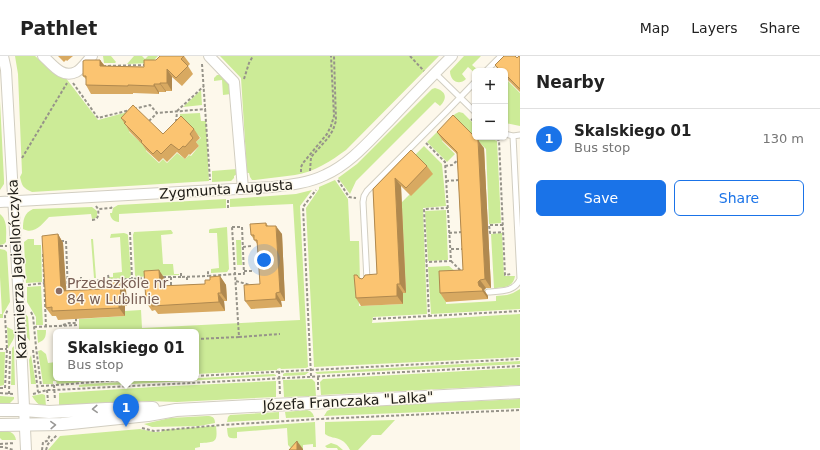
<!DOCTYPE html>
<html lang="en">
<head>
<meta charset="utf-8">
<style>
  :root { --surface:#fff; --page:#f6f6f6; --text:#222; --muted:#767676; --line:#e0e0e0; --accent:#1a73e8 }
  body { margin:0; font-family:"DejaVu Sans",sans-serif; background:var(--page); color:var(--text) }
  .controls { position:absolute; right:12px; top:12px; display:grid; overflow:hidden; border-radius:6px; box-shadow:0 1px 3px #0004 }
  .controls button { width:36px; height:36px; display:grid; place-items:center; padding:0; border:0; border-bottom:1px solid var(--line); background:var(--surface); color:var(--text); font:20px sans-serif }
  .you { position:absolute; left:264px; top:204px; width:14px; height:14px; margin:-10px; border:3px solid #fff; border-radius:50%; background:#1a73e8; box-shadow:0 0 0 6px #1a73e833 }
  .badge { display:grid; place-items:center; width:26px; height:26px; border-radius:50%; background:var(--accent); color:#fff; font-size:13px; font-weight:700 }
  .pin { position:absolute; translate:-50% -33px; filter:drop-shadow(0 1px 2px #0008) }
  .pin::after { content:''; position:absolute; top:21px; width:14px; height:12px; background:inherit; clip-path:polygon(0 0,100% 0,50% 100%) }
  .popup { position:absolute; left:53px; top:273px; width:146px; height:52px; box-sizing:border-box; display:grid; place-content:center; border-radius:6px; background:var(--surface); filter:drop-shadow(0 1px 3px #0005); font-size:13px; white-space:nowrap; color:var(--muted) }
  .popup b { font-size:15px; color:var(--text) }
  .popup::after { content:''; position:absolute; left:50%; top:100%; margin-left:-8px; border:8px solid transparent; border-top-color:var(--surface) }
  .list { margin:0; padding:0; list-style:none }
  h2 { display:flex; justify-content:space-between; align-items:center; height:52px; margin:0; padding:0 16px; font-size:17px }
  h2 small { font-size:13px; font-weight:400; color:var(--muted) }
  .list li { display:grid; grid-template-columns:26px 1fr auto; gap:12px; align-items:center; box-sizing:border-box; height:60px; padding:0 16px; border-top:1px solid var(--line) }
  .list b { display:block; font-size:15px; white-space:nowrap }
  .list p { margin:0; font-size:13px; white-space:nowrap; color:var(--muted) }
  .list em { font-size:13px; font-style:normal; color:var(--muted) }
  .actions { display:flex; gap:8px; padding:12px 16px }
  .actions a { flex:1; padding:9px 0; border:1px solid var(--accent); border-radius:6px; text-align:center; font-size:14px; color:var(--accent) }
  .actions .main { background:var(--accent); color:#fff }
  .map { position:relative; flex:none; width:520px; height:394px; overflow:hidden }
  header { display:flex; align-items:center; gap:24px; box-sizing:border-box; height:56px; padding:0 20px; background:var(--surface); border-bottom:1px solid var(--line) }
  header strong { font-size:19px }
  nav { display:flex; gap:22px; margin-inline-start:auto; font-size:14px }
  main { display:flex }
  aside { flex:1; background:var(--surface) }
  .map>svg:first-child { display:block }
  .green { fill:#cceb97 }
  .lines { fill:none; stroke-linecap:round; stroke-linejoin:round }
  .service-casing { stroke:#d2cec1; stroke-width:7 }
  .minor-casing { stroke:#d2cec1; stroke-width:12 }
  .tertiary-casing { stroke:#d2cec1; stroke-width:14 }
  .path { stroke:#969389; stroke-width:2; stroke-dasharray:3 2; stroke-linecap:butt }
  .service { stroke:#fff; stroke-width:5 }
  .minor { stroke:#fff; stroke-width:10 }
  .tertiary { stroke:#fff; stroke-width:12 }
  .wall { fill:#d8a961 }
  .shaded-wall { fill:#b0894f }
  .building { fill:#fbc471; stroke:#b0894f }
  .oneway { stroke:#999896 }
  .education-dot { fill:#8d6e63; stroke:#fdf8eb; stroke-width:1.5 }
  .labels { text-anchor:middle; stroke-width:3; stroke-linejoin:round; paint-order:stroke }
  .street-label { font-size:14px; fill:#1c1a15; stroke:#fdf8eb }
  .education-label { font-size:14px; fill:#785e54; stroke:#fdf8eb; text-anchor:start }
</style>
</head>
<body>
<header>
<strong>Pathlet</strong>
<nav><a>Map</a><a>Layers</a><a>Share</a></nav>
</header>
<main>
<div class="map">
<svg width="520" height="394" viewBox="0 0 520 394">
  <rect width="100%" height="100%" fill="#fdf8eb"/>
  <path class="green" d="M 15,0 L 35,0 L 56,18 L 65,21 L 98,64 L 135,54 L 138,57 L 126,70 L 130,75 L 129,76 L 139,85 L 141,84 L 144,88 L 143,89 L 147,93 L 146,95 L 159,107 L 163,103 L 167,107 L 177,97 L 185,103 L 189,99 L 191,100 L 199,90 L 196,86 L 201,82 L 187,68 L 179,76 L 180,58 L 200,57 L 201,65 L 206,65 L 209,125 L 32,136 C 23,132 22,130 20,121 L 22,117 L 18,18 Z
    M 103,0 L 111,0 L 116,6 L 115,7 L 104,7 Z
    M 134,0 L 142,0 L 145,3 L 148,0 L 158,0 L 151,7 L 127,8 Z
    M 220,0 L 439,0 L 346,94 C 331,105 314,116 295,119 C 282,121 268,122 255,124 L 252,124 L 250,121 L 249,117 L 247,117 L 241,22 Z
    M 464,0 L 481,0 L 472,9 L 478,14 L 475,15 L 475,17 L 468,11 L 462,18 L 466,23 C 459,30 450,25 450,15 Z
    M 217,19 L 221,19 C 228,26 230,28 231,38 L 223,39 L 222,24 L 214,25 L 214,22 Z
    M 505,22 L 520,37 L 520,70 L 505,67 Z
    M 435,32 C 446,35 448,42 440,50 L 435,46 L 356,125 L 350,138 L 338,122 L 357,108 L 432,33 Z
    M 201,34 L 202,49 L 183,51 Z
    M 0,45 L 4,124 L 4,128 L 0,134 Z
    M 459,56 L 463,57 L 475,69 L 475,81 L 488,81 L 497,85 L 501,167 L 489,168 L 486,93 L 459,66 L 442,85 L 455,98 L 447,106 L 427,86 L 455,58 Z
    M 424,90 L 442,108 L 446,150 L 423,152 L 427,258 L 373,261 L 372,267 L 520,258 L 520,301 L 314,311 L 306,152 L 319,133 L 319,131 L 335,124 L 348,143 L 350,185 L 359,185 L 360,226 L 358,226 L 359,250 L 403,248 L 403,237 L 406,236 L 402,153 L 398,150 L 410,138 L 414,100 Z
    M 237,113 L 237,118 L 234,120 L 234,122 L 231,125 L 212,126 L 212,115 Z
    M 312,134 L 300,150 L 308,311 L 306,312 L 281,313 L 280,312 L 277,313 L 277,314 L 196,318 L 196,276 L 79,276 L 79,263 L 125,260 L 125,255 L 141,254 L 142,272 L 300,264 L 293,148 L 230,151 L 230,143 L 296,138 Z
    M 226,143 L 226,152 L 119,158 L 119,166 C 114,166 110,162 110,157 L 112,157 L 113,152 L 118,149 Z
    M 92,151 L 97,155 L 97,160 L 96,162 L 92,163 L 91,158 L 49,161 C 42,168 35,179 23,173 C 23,164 24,157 33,153 Z
    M 446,154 L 448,204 L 428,205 L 425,155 Z
    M 0,158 C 8,164 6,177 6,186 L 4,188 L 0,189 Z
    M 227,171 L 229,213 L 227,216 L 211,217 L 211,213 L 219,212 L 217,177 L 209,177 L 209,174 L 210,173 Z
    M 171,174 L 173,177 L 172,178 L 161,179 L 163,208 L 173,208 L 174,218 L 179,218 L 179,219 L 136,221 L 135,219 L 133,179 L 134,176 Z
    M 124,177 L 127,178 L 128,179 L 131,219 L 129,222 L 109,223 L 109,221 L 113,221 L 113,217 L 122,216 L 120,181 L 110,182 L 111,178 Z
    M 502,177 L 504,220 L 515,220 C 513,232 504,231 494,232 L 491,178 Z
    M 28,183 L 34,183 L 34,189 L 41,189 L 42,226 L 26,227 L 24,186 Z
    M 91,183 L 93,183 L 96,222 L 94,222 Z
    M 236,184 L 241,184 L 242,209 L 237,209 Z
    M 0,193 L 5,194 L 7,196 L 10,246 L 3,258 L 3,262 L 0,262 L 0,258 L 2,258 L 0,221 Z
    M 449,210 L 463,222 L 445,223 L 446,248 L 496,245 L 496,240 L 507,239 L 513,237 L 520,233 L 520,253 L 431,258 L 428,211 Z
    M 41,230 L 43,269 L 36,269 L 36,261 L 27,246 L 27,231 Z
    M 24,256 L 28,261 L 30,285 L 26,280 Z
    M 7,271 L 13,274 C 17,282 11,286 8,293 Z
    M 37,274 L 46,274 C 46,281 45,284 38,287 Z
    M 14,290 L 15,329 L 11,329 L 12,292 Z
    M 41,294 L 46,298 L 48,307 L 56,306 L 56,322 L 119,322 L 88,324 L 74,327 L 57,328 L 56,325 L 53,325 L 53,328 L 43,328 L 38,295 Z
    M 0,296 L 5,296 L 4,329 L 0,330 Z
    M 31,299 L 36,328 L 31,328 L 29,304 Z
    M 520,305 L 520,308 L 317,318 L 315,316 Z
    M 520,312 L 520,329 L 321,339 L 320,326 L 323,323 Z
    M 309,316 L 305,319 L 283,320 L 283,318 L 285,317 Z
    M 274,318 L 276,319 L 276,320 L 79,331 L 79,329 L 86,328 Z
    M 312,323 L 315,326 L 316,340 L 284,341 L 283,324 Z
    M 276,325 L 276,341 L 177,346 L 147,345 L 118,346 L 59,350 L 59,337 L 154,331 Z
    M 42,338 L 45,339 L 46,350 C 38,350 36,346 32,340 Z
    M 0,340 L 14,341 L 14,343 L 10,347 L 0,350 Z
    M 520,343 L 520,352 L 324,360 L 327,355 L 333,352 Z
    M 307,354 C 311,355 313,357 314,361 L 286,362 L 285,356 Z
    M 279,356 L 279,363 L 227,366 L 228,361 L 230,359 Z
    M 207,360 C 212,360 215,361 215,367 L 199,370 L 152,371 L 144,368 L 170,362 Z
    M 395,364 L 381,379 L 372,379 L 358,394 L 350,394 C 348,390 345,386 341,384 C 335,381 330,382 325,378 L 325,366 Z
    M 315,366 L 316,391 L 313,391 L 313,388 L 303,389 L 303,394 L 293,394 L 288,389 L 287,372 L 237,376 L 237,382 C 227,383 228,381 227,372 Z
    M 216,370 C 218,387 215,386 200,387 L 200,391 L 195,392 L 195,394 L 48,394 L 60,380 L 140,373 L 154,376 L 161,376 L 162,374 Z
    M 0,374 C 7,374 15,376 16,384 L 2,384 L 0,382 Z
    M 331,387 L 337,389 L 343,394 L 338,394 L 337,392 L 327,392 L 325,390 Z"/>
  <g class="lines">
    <g class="service-casing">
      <path id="service" d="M 486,15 L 501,0
        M 435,17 L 475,56
        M 505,78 L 513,80 L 520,79
        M 367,224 L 363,146 L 364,140 L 367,135 L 448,54 L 475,26
        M 488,236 C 500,235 515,236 520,223 L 513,80"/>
    </g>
    <g class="minor-casing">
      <path id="minor" d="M 3,0 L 6,14 L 20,265 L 26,394
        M 43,0 C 52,8 62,23 76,16 C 81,14 88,4 92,0
        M 209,0 L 234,26 L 243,133
        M 0,146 L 272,131 C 290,129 309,127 325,119 C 350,108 369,85 388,66 C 409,44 430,22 452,0"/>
    </g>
    <g class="tertiary-casing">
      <path id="tertiary" d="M 0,354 L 24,354 L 49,356 L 106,353 L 153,352
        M 0,369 L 62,368 L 148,359 L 176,354 L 520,336"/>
    </g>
    <path class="path" d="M 410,0 L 424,15
      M 202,8 L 210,124
      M 103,10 L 147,9
      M 244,23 L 249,7 L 253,0
      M 73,27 L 98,62 L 130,54
      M 134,53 L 150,49 L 157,57 L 206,53
      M 177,55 L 204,30
      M 471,63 L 475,67
      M 149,65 L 157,57
      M 176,66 L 177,56
      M 492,81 L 499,84 L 505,219 L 511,218
      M 426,87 L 445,106 L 451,205 L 426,206
      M 22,102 L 67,27
      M 445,110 L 452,109 L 458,104
      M 310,115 L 311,101 L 328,82 L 333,74 L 336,65 L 334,0
      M 301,116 L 301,111 L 303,107 L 327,78 L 331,70 L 334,60 L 331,0
      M 338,124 L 349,141 L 356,142
      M 446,125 L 459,124
      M 228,144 L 228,152
      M 96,150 L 98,153 L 111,152 L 113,150
      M 92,164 C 98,164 99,159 98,153
      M 503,169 L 489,169 L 490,177 L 503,176
      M 232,171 L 242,171 L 244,218 L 235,218 Z
      M 130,176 L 132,223
      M 449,177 L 462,176
      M 61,185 L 66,185 L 68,237
      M 0,190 L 7,190
      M 243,191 L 251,190
      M 451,193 L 463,193
      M 43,198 L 46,271
      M 451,205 L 462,216
      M 244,215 L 253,215
      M 181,217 L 181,221 L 208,220
      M 108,219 L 109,224 L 146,222
      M 81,221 L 81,225 L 109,224
      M 163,221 L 181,221
      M 171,221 L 171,230
      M 187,221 L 187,226
      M 236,225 L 253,230
      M 68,226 L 81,225
      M 28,229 L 44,227
      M 31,256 L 33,260 L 36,291 L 41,330 C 76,328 112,324 147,322
      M 429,260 L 520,255
      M 373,263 L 429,260 L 424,153 L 448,152
      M 63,269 L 69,267 L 76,267 L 76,261
      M 34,271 L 79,269
      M 239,281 L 280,278
      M 196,283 L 239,281 L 235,218 L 208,220 L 208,215
      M 0,293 L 7,293
      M 33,294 L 38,336
      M 279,315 L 280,338
      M 196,320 L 520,303
      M 311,320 L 303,151 L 316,134
      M 318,321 L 318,335
      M 54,329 L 55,344
      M 0,332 L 5,332 L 7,293 L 5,260 L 8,253
      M 47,334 L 48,345
      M 0,337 L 13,338
      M 9,338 L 10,295
      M 33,338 L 47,334 L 54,334 L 520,310
      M 142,372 L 154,375 L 222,369 L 319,363 L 520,354
      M 0,388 L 15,387
      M 0,391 L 3,391 L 14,394
      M 42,394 L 43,386 L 47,385 L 50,379
      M 46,394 L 48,388 L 57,379"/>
    <use href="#service" class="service"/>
    <use href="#minor" class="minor"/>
    <use href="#tertiary" class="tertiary"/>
  </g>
  <path class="wall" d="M 58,0 L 73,0 L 67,5 L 66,4 L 64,6 Z
    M 184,0 L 190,8 L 188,10 L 193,18 L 182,30 L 172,21 L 172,35 L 166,35 L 166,36 L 159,36 L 159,38 L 133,37 L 133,38 L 91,38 L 86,29 L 86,23 L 83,20 L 100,4 L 105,10 L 144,11 L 156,4 Z
    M 520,0 L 520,36 L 505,21 L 505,15 L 499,15 L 495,9 L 517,2 Z
    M 121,62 L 163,78 L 194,73 L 200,82 L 196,86 L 199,90 L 190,99 L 189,98 L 185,103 L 177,96 L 167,106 L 163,102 L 159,106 L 147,95 L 142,88 L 130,76 Z
    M 437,76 L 484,92 L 491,232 L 486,232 L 484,234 L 488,240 L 488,243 L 446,246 L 440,237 L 463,214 L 457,98 L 443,85 Z
    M 411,94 L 427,110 L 433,118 L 411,140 L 401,130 L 406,237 L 403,237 L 403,248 L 361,250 L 356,242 L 359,222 L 362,223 L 377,218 L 373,133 Z
    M 266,167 L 268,170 L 282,178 L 285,245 L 281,245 L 282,251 L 251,253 L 245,245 L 260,228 L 258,189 L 251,179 Z
    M 58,178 L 63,187 L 66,235 L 126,234 L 127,250 L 125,250 L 125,260 L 58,264 L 56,260 L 52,260 L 46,252 Z
    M 220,220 L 226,229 L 227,245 L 224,245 L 225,255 L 158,258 L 155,254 L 152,255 L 146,246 L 165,223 L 165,230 L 205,228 L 210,224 Z"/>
  <path class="shaded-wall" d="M 100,4 L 106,12 L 100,10 Z
    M 167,13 L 172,21 L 172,35 L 167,27 Z
    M 160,27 L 166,35 L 166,36 L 160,28 Z
    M 154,28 L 159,36 L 159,38 L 154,30 Z
    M 478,84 L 484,92 L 491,232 L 485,223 Z
    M 395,122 L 401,130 L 406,237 L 400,228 Z
    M 276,170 L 282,178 L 285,245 L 280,236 Z
    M 58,178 L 63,187 L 67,244 L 61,235 Z
    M 159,214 L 165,223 L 166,238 L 160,230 Z
    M 220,220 L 226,229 L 227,245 L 221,237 Z
    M 480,224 L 486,232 L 484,234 L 488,240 L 488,243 L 479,230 L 478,226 Z
    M 120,226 L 126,234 L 127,250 L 121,242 Z
    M 397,228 L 403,237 L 403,248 L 397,240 Z
    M 218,237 L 224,245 L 225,255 L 219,246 Z
    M 276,237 L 281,245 L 282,251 L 276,243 Z
    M 119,242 L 125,250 L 125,260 L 119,252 Z
    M 297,385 L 303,393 L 303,394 L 297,394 Z"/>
  <path class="building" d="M 160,0 L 184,0 L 181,3 L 188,10 L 176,22 L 167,13 L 167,27 L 160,27 L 160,28 L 154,28 L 154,30 L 128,29 L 128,30 L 86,29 L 86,20 L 83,20 L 83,5 L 85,4 L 100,4 L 100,10 L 144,11 L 144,4 L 156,4 Z
    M 504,0 L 515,0 L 517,2 L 519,0 L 520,0 L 520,33 L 505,18 L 505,15 L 501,15 L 495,9 Z
    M 133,49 L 163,78 L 181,60 L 194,73 L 190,78 L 193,82 L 185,91 L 183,90 L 179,94 L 171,88 L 161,98 L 157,94 L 153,98 L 141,86 L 142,85 L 124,67 L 126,66 L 121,62 Z
    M 453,59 L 478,84 L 485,223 L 480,224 L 478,226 L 479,230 L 482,232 L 483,235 L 440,237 L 439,215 L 463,214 L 457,96 L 437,76 Z
    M 411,94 L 427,110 L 406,132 L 395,122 L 400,228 L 397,228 L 397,240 L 356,242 L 354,219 L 357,219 L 359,222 L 362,223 L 364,221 L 365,219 L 377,218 L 373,133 Z
    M 266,167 L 266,170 L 276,170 L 280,236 L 276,237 L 276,243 L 245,245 L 244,229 L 260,228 L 257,184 L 254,184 L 254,179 L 251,179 L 250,168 Z
    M 58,178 L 61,235 L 105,233 L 105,230 L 110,229 L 110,226 L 120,226 L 121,242 L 119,242 L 119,252 L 52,255 L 52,251 L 46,252 L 42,180 Z
    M 159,214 L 160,230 L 205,228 L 205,224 L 210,224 L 210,221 L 220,220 L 221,237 L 218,237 L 219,246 L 152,250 L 152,246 L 146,246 L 144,215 Z
    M 297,385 L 297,394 L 289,394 Z"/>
  <defs><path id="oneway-chevron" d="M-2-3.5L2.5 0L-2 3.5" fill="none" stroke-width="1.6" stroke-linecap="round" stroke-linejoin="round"/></defs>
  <g class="oneway">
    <use href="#oneway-chevron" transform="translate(95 353) rotate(177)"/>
    <use href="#oneway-chevron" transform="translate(53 369) rotate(-2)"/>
  </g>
  <circle class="education-dot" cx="59" cy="235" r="4"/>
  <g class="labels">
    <g class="street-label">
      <text transform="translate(226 133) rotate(-4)" y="5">Zygmunta Augusta</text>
      <text transform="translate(17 213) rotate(-93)" y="5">Kazimierza Jagiellończyka</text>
      <text transform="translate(348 345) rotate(-3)" y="5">Józefa Franczaka "Lalka"</text>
    </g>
    <g class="education-label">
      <text x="67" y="232">Przedszkole nr<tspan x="67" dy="16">84 w Lublinie</tspan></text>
    </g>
  </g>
</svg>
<div class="controls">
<button>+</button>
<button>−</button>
</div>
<div class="you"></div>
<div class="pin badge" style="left:126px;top:371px">1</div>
<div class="popup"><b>Skalskiego 01</b>Bus stop</div>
</div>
<aside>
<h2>Nearby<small></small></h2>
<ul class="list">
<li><span class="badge">1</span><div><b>Skalskiego 01</b><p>Bus stop</p></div><em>130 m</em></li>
</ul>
<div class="actions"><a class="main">Save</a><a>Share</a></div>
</aside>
</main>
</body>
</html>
